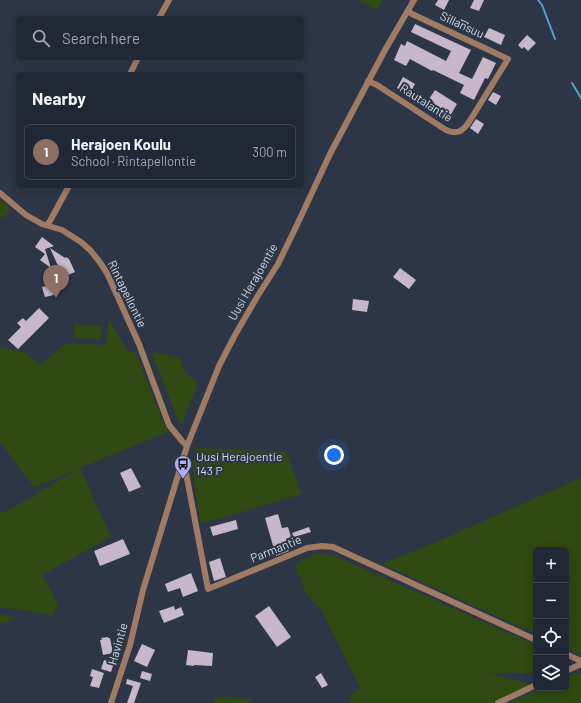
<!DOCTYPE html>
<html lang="en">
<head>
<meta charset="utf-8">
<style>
  :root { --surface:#212835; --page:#2d3441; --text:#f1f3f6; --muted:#a2a6ad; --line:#3e4450; --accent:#b3adf9 }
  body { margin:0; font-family:Barlow,sans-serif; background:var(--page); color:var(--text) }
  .controls { position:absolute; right:12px; bottom:12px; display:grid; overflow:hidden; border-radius:6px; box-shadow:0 2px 10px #0003 }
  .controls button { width:36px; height:36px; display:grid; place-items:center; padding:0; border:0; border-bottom:1px solid var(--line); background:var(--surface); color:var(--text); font:20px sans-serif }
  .you { position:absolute; left:334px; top:455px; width:14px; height:14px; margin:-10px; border:3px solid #fff; border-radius:50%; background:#1a73e8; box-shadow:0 0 0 6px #1a73e833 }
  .badge { display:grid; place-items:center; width:26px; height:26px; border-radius:50%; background:var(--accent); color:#fff; font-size:13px; font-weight:700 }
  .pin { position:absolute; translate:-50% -33px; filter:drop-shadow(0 1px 2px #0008) }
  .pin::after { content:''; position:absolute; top:21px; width:14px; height:12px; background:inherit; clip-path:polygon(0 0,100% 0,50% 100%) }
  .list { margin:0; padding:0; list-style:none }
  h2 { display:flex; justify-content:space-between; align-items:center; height:52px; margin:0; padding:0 16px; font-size:17px }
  h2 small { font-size:13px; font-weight:400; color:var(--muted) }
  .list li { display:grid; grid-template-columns:26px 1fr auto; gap:12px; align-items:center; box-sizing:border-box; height:56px; margin:0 8px 8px; padding:0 8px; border:1px solid var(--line); border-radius:6px }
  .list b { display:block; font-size:15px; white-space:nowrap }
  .list p { margin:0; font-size:13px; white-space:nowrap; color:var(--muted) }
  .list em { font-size:13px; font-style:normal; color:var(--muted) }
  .icon { flex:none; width:22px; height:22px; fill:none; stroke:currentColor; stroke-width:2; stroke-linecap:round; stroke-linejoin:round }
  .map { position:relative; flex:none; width:581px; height:703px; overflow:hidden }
  .search { position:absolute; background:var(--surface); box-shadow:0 2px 10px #0003; left:16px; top:16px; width:288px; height:44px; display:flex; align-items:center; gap:10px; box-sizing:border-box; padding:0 14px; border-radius:6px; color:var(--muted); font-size:15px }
  .panel { position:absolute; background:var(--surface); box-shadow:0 2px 10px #0003; left:16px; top:72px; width:288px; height:116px; border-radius:6px }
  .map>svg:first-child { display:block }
  .green { fill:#2f4912 }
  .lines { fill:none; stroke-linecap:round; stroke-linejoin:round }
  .stream { stroke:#56a0ca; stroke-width:2 }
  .building { fill:#c7b7cb }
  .minor { stroke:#9f7b64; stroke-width:6 }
  .labels { text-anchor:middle; stroke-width:4; stroke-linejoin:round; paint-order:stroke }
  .street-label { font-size:12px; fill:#d3dae5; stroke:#2c3647 }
  .poi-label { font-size:12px; fill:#d3dae5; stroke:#2c3647; text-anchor:start }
</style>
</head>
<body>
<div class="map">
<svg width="581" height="703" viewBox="0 0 581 703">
  <rect width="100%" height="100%" fill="#2c3647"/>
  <path class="green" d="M 358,0 L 382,0 L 377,10 Z
    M 0,199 L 8,206 L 9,212 L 3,218 L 0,217 Z
    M 109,319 L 128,352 L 135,352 L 168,432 L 80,468 L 111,537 L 42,575 L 48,584 L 58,606 L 53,615 L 0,607 L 0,512 L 7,511 L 77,470 L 34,487 L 0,442 L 0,347 L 26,353 L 40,365 L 67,343 L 106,345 Z
    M 74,324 L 102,326 L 101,339 L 74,338 Z
    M 154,352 L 180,358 L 184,371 L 198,383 L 182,424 L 178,420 L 152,355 Z
    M 196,448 L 286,452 L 302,494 L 201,524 L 194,481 L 193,463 Z
    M 581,478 L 581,655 L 566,648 L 566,550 L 536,550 L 536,634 L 382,564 L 429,545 Z
    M 316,553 L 333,555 L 536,645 L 536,671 L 534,673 L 488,673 L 534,685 L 494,703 L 350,703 L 347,698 L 360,688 L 320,608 L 306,594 L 295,565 Z
    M 0,614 L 17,617 L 7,622 L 0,623 Z
    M 574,673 L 581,674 L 581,703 L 509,703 L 542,688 L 566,688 L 566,677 Z
    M 215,697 L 254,699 L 247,703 L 214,703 Z"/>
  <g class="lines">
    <path class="stream" d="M 538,0 L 542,5 L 555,39
      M 572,83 L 581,98"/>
  </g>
  <path class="building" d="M 438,0 L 449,0 L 444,10 L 435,5 Z
    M 474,0 L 484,0 L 479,11 L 470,8 Z
    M 461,19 L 469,23 L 465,31 L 457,27 Z
    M 415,24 L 471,50 L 459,73 L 472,79 L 483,57 L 496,63 L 488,79 L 485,78 L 474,100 L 460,93 L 464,85 L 433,70 L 432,71 L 410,59 L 406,66 L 394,60 L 401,44 L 405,46 L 407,41 L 446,61 L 451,51 L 411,32 Z
    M 489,28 L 505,35 L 501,45 L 484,37 Z
    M 527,35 L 536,43 L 528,51 L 524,47 L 522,49 L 518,45 Z
    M 403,77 L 415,84 L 409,95 L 397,88 Z
    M 435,90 L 457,104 L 450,116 L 442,111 L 441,114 L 431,107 L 434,102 L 429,99 Z
    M 493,92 L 501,96 L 496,105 L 488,100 Z
    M 476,119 L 484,124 L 478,134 L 470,128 Z
    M 42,237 L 54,246 L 45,249 L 51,268 L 40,260 L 45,254 L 35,247 Z
    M 50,248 L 65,258 L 66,257 L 69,259 L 75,272 L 63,277 Z
    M 400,268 L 416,280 L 409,289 L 393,277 Z
    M 55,283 L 58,294 L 45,297 L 42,287 Z
    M 353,299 L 369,301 L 367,312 L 352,310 Z
    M 39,308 L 49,318 L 18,349 L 8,340 L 21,327 L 17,323 L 23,318 L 26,321 Z
    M 131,468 L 141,487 L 129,492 L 120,473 Z
    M 278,514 L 282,528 L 288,527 L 291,537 L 286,539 L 289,551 L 276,556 L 265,518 Z
    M 236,520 L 238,529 L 213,536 L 210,527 Z
    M 309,527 L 311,532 L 294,537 L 292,533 Z
    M 123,539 L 130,554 L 100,566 L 94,551 Z
    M 220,558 L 226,577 L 214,581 L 209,562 Z
    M 191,573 L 198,591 L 183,597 L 180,588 L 168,592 L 165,584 Z
    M 174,606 L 175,610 L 181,607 L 184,615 L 164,623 L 159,611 Z
    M 269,606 L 291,637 L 277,647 L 255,616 Z
    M 108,637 L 108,638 L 110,638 L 113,653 L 103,655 L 100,640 L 102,640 L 101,638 Z
    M 142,644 L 155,650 L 147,667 L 134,661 Z
    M 188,650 L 213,653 L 212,666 L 194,665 L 194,666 L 186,665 Z
    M 104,660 L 114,663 L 111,672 L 101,669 Z
    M 92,669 L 104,673 L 99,688 L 90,686 L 93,677 L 90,676 Z
    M 142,671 L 152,674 L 150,681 L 140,678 Z
    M 321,673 L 328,685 L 322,688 L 315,677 Z
    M 127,679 L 141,683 L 134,703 L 127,703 L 133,686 L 126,684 Z"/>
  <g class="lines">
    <path class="minor" d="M 159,18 L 169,0
      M 130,74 L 138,58
      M 368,81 L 377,85 L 446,130 C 457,135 463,131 469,122 L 508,59 L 412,14 L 408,11
      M 0,193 L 26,215 L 42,224 L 62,230 L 81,242 L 90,250 L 99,261 L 107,273 L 139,344 L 169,425 L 182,441 L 187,446
      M 47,225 L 50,221 L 69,186
      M 182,462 L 186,473 L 208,589 L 307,548 L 322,546 L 333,547 L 536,640
      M 566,654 L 581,661
      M 566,671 L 581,664
      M 111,703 L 130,645 L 143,590 L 187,446 L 219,366 L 235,335 L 257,297 L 278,264 L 296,227 L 330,154 L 385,50 L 414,0
      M 498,703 L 536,685"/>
  </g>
  <defs>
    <g id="bus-pin" transform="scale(0.9)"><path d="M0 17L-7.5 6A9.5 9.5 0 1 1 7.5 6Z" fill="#b3adf9" stroke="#2c3647"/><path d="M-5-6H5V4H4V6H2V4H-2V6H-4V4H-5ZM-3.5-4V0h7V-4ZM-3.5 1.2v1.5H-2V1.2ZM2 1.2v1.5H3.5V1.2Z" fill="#111"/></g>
  </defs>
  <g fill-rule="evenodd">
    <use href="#bus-pin" x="183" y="464"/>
  </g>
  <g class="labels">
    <g class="street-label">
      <text transform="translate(462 25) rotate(25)" y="4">Sillansuu</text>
      <text transform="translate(426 103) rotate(33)" y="4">Rautalantie</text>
      <text transform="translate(253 282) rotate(-60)" y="4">Uusi Herajoentie</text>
      <text transform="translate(127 294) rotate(64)" y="4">Rintapellontie</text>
      <text transform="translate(276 549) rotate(-22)" y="4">Parmantie</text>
      <text transform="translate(118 644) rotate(-74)" y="4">Havintie</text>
    </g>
    <g class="poi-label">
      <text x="196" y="461">Uusi Herajoentie<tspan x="196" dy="14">143 P</tspan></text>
    </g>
  </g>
</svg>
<div class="controls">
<button>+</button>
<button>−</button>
<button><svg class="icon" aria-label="locate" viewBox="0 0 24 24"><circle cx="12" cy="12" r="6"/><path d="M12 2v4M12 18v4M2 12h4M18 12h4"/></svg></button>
<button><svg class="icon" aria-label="layers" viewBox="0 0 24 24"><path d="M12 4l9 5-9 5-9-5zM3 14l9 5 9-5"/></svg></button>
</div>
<div class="you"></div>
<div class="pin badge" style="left:56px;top:298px;background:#8d6e63">1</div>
<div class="search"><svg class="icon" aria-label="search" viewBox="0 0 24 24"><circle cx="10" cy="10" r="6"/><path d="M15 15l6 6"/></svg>Search here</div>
<section class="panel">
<h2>Nearby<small></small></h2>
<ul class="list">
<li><span class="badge" style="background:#8d6e63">1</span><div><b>Herajoen Koulu</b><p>School · Rintapellontie</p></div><em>300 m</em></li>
</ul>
</section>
</div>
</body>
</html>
